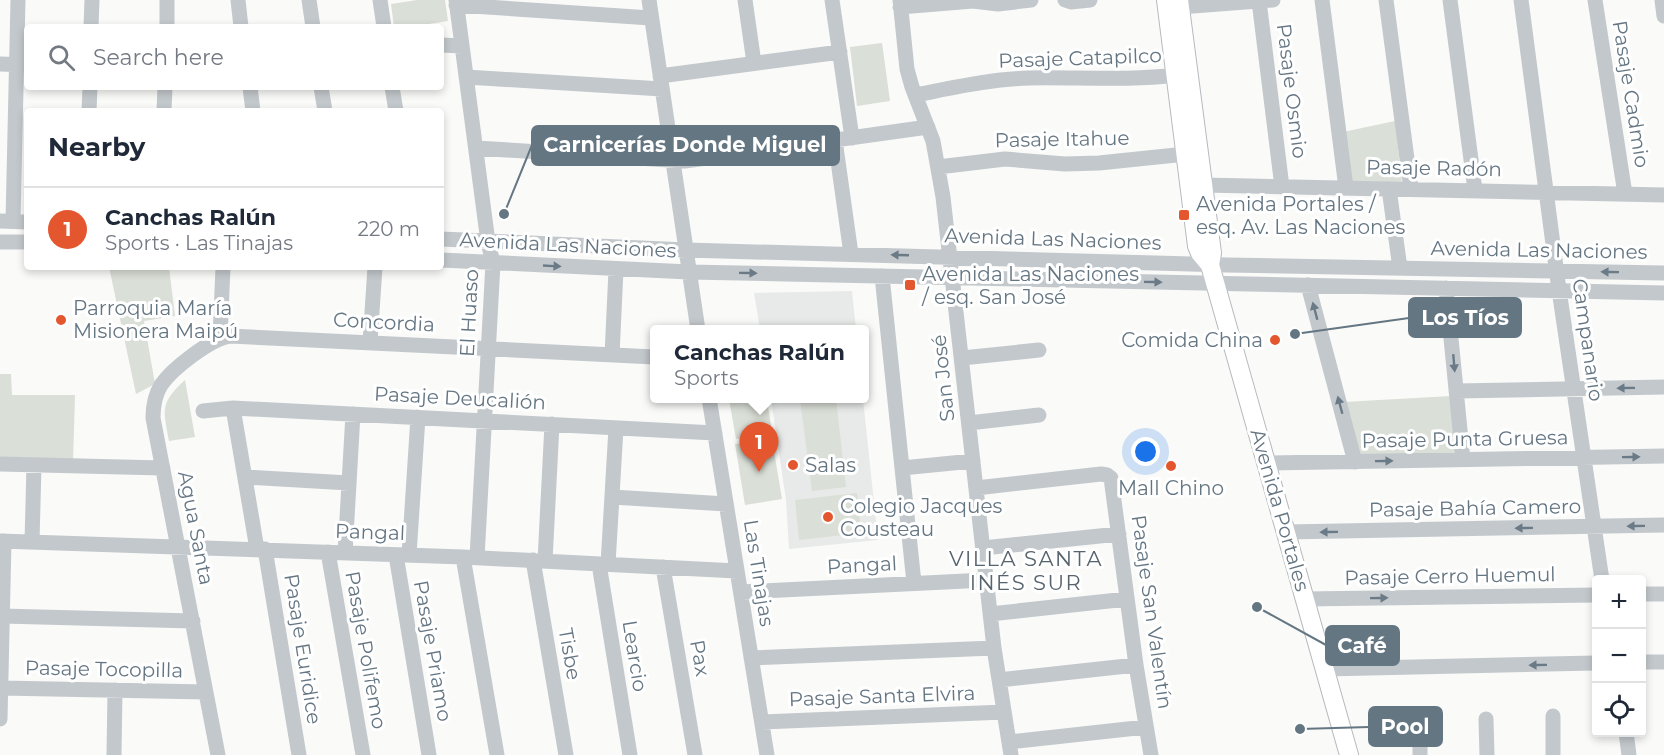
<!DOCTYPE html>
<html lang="en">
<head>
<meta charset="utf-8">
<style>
  :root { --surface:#fff; --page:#f2f2f3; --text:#1f2937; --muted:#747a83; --line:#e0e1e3; --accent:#e4572e }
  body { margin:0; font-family:Montserrat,sans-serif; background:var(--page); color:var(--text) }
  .controls { position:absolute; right:18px; bottom:18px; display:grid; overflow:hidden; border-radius:6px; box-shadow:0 3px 9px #0003 }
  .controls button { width:54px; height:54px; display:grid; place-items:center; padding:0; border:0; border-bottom:2px solid var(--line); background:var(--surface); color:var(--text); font:30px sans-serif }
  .you { position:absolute; left:1146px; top:452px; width:21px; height:21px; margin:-15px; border:4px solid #fff; border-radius:50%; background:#1a73e8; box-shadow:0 0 0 9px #1a73e833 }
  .badge { display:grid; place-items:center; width:39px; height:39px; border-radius:50%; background:var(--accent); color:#fff; font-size:20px; font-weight:700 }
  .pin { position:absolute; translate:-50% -50px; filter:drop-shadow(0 2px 3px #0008) }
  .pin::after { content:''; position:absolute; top:32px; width:21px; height:18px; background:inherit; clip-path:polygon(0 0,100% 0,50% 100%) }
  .popup { position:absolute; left:650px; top:325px; width:219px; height:78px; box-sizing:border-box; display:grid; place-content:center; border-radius:6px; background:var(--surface); filter:drop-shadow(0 2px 4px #0005); font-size:20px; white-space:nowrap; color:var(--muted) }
  .popup b { font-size:22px; color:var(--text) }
  .popup::after { content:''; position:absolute; left:50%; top:100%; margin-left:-12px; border:12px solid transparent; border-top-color:var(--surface) }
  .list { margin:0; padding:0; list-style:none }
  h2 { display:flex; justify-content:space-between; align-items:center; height:78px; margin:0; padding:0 24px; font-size:26px }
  h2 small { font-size:20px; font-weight:400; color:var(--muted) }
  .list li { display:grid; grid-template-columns:39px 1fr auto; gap:18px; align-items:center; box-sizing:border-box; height:84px; padding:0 24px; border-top:2px solid var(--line) }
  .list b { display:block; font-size:22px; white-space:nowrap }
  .list p { margin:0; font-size:20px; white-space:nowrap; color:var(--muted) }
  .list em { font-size:20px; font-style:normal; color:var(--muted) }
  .icon { flex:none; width:33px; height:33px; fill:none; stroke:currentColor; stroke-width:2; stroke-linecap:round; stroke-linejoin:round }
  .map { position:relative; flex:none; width:1664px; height:755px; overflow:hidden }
  .search { position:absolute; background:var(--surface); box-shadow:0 3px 9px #0003; left:24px; top:24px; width:420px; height:66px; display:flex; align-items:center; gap:15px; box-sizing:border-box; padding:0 21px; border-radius:6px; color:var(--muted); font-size:22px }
  .panel { position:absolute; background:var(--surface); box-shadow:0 3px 9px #0003; left:24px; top:108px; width:420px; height:162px; border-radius:6px }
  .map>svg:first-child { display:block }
  .built { fill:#e8e9e9 }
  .green { fill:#dadfd7 }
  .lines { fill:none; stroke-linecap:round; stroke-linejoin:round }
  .major-casing { stroke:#b5babe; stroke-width:20 }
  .minor { stroke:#c3c8cc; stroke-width:15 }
  .major { stroke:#fff; stroke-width:18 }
  .oneway { fill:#6a7a87 }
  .poi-dot { fill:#e4572e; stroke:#fff; stroke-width:2 }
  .labels { text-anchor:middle; stroke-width:6; stroke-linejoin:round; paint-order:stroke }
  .street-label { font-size:20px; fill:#657683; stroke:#fff }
  .poi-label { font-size:20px; fill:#657683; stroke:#fff; text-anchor:start }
  .neighbourhood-label { font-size:21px; letter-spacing:1.5px; fill:#57646e; stroke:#fff }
  .leader { fill:none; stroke:#657683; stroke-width:2 }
  .callout-dot { fill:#657683; stroke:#fff; stroke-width:2 }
  .callout { fill:#657683; stroke:#657683; stroke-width:2 }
  .callout-label { font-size:21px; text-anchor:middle; font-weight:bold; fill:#fff }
</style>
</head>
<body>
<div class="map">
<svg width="1664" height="755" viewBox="0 0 1664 755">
  <rect width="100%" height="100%" fill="#fafaf8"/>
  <path class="built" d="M 852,291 L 856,329 L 760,329 L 754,293 Z
    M 771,399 L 863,399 L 878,540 L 789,549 L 786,500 Z"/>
  <path class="green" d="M 417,0 L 445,0 L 448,21 L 409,27 L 394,27 L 391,4 Z
    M 882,43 L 890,101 L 857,106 L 850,47 Z
    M 1395,121 L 1402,184 L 1351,185 L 1343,132 Z
    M 109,267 L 169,267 L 175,316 L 144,321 L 155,384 L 136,394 Z
    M 0,374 L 11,374 L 12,395 L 75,395 L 73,461 L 0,459 Z
    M 185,380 L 195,437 L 169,441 C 163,409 160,403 185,380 Z
    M 1451,396 L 1458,457 L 1358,459 L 1344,402 Z
    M 729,399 L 767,399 L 772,433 L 736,439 Z
    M 800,399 L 836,399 L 846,487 L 812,491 Z
    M 772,439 L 782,499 L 745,505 L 735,444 Z
    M 857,493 L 861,533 L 799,540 L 795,500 Z"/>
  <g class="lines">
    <g class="major-casing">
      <path id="major" d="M 1166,0 L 1197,246 L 1200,253 L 1210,265 L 1349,755
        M 1179,0 L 1212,253 L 1210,265"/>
    </g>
    <path class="minor" d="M 238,0 L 241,27
      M 309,0 L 313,27
      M 380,0 L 384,27
      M 456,0 L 488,242 L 493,263 L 477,558
      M 649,0 L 698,330
      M 745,0 L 754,63
      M 832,0 L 852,138
      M 900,0 L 907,69 L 912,87 L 933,141 L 943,197 L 994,648 L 1011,755
      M 1065,0 L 1071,2 L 1090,0
      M 1322,0 L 1346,188
      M 1386,0 L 1411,189
      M 1450,0 L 1475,190
      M 1521,0 L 1559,290 L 1602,580
      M 1595,0 L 1625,194
      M 1662,0 L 1664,16
      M 1259,1 L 1282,187
      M 456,5 L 651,18
      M 900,7 L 973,1 L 998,4 L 1031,0
      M 1180,7 L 1273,0
      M 91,27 L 92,0
      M 167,27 L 167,0
      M 441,45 L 462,46
      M 0,64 L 27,65
      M 660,76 L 840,52
      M 466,77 L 662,89
      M 250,87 L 253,111
      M 321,87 L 325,111
      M 392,87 L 396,111
      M 915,95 C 952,88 991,79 1029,78 C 1078,77 1127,81 1176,75
      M 89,111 L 90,87
      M 164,111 L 165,87
      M 835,140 L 851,254
      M 476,148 L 685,161 L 928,127
      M 938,167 L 1005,159 L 1065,164 L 1099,163 L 1186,154
      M 1203,185 L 1664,195
      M 1389,189 L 1400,268
      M 0,221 L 27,222
      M 13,221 L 18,0
      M 441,239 L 686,250 L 1227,265 L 1664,273
      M 0,242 L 27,242
      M 441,260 L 689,272 L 1664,293
      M 882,276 L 914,583
      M 1308,285 L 1355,462
      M 1446,288 L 1463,460
      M 220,338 L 223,267
      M 370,342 L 375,267
      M 612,355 L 616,270
      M 962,358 L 1039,350
      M 1456,391 L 1664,387
      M 709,398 L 767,755
      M 233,408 L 257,549
      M 203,411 L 233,408 L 715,433
      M 969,423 L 1039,415
      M 1266,463 L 1664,456
      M 0,464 L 163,468
      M 902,468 L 973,461
      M 245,477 L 349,483
      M 976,488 L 1101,474 L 1107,475 L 1111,478 L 1136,665 L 1151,755
      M 612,497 L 726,504
      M 1286,532 L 1664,525
      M 0,541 L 463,557 L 737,571
      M 32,542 L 34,465
      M 983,548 L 1119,534
      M 265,549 L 299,755
      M 328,552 L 363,755
      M 345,553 L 353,414
      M 396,555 L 429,755
      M 409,555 L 418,417
      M 463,557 L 497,755
      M 533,560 L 566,755
      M 545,561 L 552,424
      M 599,564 L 630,755
      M 608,564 L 616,428
      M 663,567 L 695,755
      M 741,592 L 986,580
      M 1642,594 L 1664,594
      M 1305,599 L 1596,595
      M 990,614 L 1127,599
      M 2,616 L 193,621
      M 751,658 L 994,648
      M 1642,662 L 1664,662
      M 1325,669 L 1596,663
      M 999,680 L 1136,665
      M 1,688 L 206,692
      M 1553,716 L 1553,755
      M 0,719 L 4,541
      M 1420,719 L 1420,755
      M 1486,719 L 1487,755
      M 762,722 L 1004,712
      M 1626,732 L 1629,755
      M 1009,742 L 1146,727
      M 114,755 L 115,690
      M 218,755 L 153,418 C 153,406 155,395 161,385 C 172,369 211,338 231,336 L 654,357"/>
    <use href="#major" class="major"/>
  </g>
  <defs><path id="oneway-solid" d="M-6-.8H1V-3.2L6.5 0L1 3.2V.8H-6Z" transform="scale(1.5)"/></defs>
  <g class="oneway">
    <use href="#oneway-solid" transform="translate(900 255) rotate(-178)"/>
    <use href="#oneway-solid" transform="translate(552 266) rotate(3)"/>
    <use href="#oneway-solid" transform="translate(1610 272) rotate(-179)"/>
    <use href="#oneway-solid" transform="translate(748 273) rotate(1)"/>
    <use href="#oneway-solid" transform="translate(1153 282) rotate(1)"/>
    <use href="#oneway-solid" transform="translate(1315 311) rotate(-105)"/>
    <use href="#oneway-solid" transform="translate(1454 363) rotate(85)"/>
    <use href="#oneway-solid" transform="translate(1626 388) rotate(179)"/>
    <use href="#oneway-solid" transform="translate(1340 405) rotate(-105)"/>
    <use href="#oneway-solid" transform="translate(1631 457) rotate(-1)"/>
    <use href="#oneway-solid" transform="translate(1384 461) rotate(-1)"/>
    <use href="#oneway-solid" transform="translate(1636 526) rotate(179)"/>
    <use href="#oneway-solid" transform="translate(1524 528) rotate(179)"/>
    <use href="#oneway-solid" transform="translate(1329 532) rotate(179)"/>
    <use href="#oneway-solid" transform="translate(1379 598) rotate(-1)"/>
    <use href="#oneway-solid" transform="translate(1538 665) rotate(179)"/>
  </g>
  <g class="poi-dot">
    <rect x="1178" y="209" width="12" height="12" rx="3"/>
    <rect x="904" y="279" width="12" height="12" rx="3"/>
    <circle cx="61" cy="320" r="6"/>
    <circle cx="1275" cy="340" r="6"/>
    <circle cx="793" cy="465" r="6"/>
    <circle cx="1171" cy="466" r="6"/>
    <circle cx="828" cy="517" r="6"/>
  </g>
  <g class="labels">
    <g class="street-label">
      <text transform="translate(1080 58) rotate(-2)" y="7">Pasaje Catapilco</text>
      <text transform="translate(1292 91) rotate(83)" y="7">Pasaje Osmio</text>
      <text transform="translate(1631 94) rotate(81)" y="7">Pasaje Cadmio</text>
      <text transform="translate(1062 139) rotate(-1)" y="7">Pasaje Itahue</text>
      <text transform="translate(1434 168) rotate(1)" y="7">Pasaje Radón</text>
      <text transform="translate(1053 239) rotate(2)" y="7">Avenida Las Naciones</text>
      <text transform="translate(568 245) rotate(3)" y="7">Avenida Las Naciones</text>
      <text transform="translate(1539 250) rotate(1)" y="7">Avenida Las Naciones</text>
      <text transform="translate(469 313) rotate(-87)" y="7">El Huaso</text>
      <text transform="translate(384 322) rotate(3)" y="7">Concordia</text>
      <text transform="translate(1588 340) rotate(82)" y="7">Campanario</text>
      <text transform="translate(943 378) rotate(-96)" y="7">San José</text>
      <text transform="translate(460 398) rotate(3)" y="7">Pasaje Deucalión</text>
      <text transform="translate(1465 439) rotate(-1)" y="7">Pasaje Punta Gruesa</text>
      <text transform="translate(1475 508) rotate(-1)" y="7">Pasaje Bahía Camero</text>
      <text transform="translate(1280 510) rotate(74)" y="7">Avenida Portales</text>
      <text transform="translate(196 528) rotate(79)" y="7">Agua Santa</text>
      <text transform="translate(370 532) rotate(2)" y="7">Pangal</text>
      <text transform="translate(862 565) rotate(-3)" y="7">Pangal</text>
      <text transform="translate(759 573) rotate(81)" y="7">Las Tinajas</text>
      <text transform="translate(1450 576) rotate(-1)" y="7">Pasaje Cerro Huemul</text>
      <text transform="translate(1152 612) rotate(82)" y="7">Pasaje San Valentín</text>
      <text transform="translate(303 649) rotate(81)" y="7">Pasaje Euridice</text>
      <text transform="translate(366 650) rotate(80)" y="7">Pasaje Polifemo</text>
      <text transform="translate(433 651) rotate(80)" y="7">Pasaje Priamo</text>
      <text transform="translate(570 654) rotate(80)" y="7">Tisbe</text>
      <text transform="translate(635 656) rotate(81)" y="7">Learcio</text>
      <text transform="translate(700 658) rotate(80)" y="7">Pax</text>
      <text transform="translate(104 669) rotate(1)" y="7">Pasaje Tocopilla</text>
      <text transform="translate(882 696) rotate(-2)" y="7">Pasaje Santa Elvira</text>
    </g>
    <g class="poi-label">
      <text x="1196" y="211">Avenida Portales /<tspan x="1196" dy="23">esq. Av. Las Naciones</tspan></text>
      <text x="922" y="281">Avenida Las Naciones<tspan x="922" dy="23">/ esq. San José</tspan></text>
      <text x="73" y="315">Parroquia María<tspan x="73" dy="23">Misionera Maipú</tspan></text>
      <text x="1263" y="347" text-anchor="end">Comida China</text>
      <text x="805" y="472">Salas</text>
      <text x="1171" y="495" text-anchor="middle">Mall Chino</text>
      <text x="840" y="513">Colegio Jacques<tspan x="840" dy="23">Cousteau</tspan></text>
    </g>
    <g class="neighbourhood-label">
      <text x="1026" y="566">VILLA SANTA<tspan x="1026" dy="24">INÉS SUR</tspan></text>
    </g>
  </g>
  <path class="leader" d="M504 214L532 145M1295 334L1409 318M1257 607L1326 645M1300 729L1369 727"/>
  <g class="callout-dot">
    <circle cx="504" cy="214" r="6"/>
    <circle cx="1295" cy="334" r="6"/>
    <circle cx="1257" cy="607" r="6"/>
    <circle cx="1300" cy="729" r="6"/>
  </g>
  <g class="callout">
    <rect x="532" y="126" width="307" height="39" rx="6"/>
    <rect x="1409" y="298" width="112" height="39" rx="6"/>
    <rect x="1326" y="626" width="73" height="39" rx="6"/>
    <rect x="1369" y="707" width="73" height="39" rx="6"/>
  </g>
  <g class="callout-label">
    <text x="685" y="152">Carnicerías Donde Miguel</text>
    <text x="1465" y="325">Los Tíos</text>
    <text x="1362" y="653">Café</text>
    <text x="1405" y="734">Pool</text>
  </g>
</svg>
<div class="controls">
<button>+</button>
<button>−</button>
<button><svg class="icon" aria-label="locate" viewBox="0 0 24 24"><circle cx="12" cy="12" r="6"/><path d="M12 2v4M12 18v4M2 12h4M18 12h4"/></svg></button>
</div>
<div class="you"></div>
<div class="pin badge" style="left:759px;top:472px">1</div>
<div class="popup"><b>Canchas Ralún</b>Sports</div>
<div class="search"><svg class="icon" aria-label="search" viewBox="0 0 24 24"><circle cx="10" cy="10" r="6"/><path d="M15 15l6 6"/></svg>Search here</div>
<section class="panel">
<h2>Nearby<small></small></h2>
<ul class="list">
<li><span class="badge">1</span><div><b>Canchas Ralún</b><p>Sports · Las Tinajas</p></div><em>220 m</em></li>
</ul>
</section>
</div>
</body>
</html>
